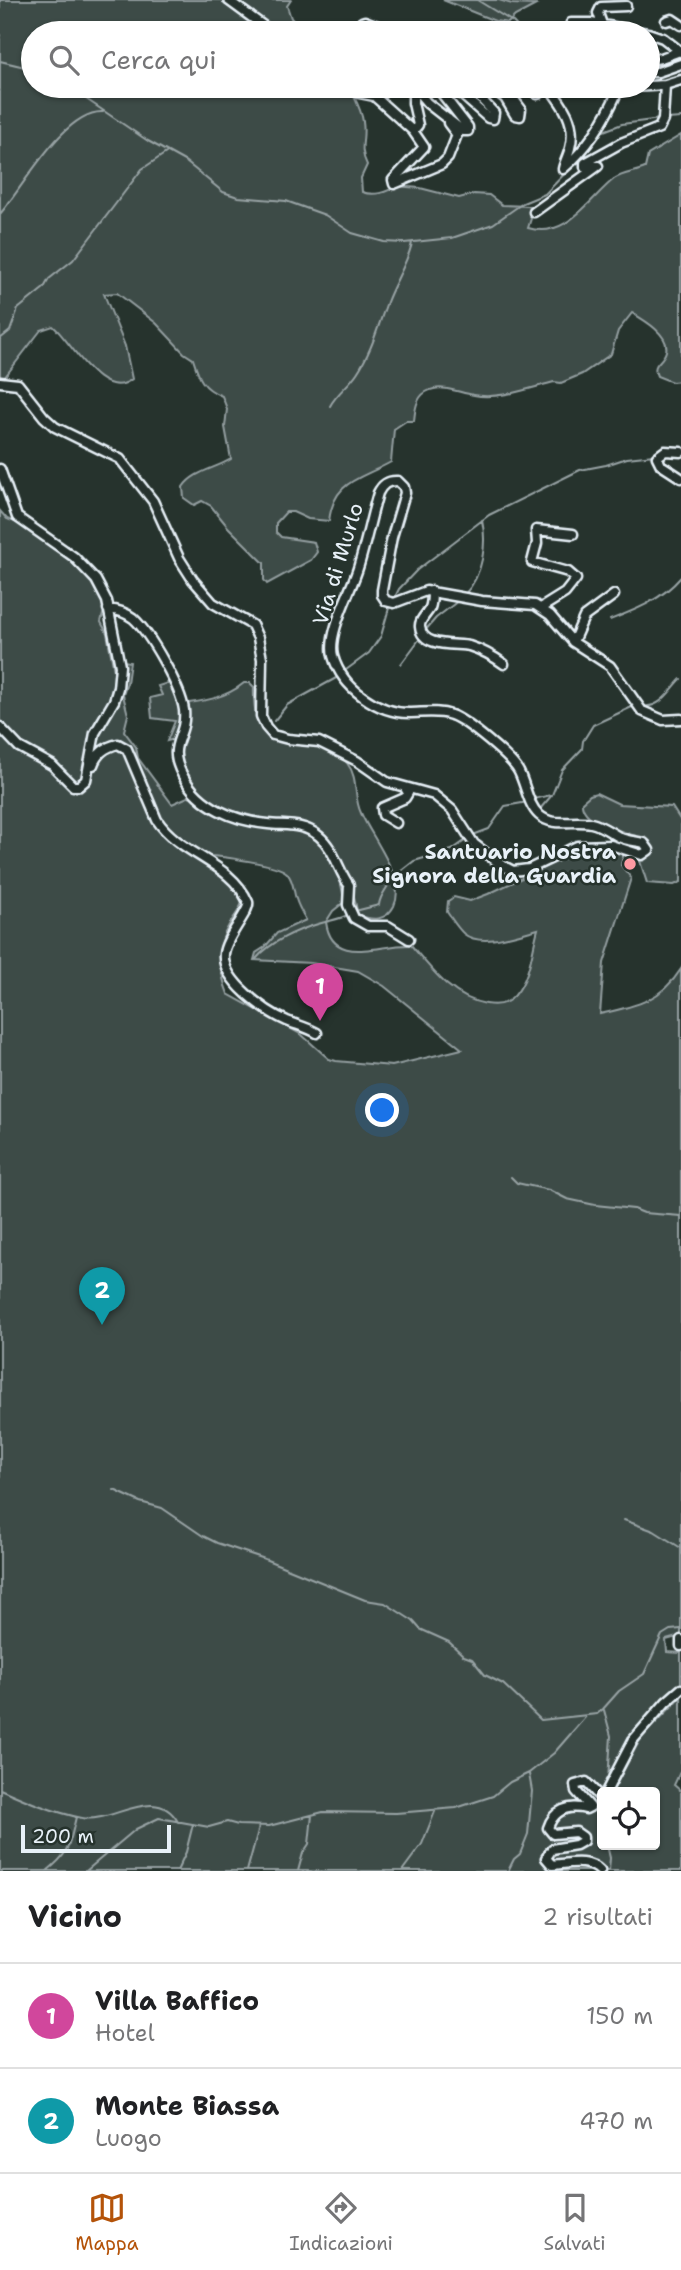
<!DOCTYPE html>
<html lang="it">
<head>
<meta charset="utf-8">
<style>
  :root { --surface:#fff; --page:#f6f6f6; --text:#202124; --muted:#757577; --line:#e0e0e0; --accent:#b45309 }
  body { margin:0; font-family:"Shantell Sans",sans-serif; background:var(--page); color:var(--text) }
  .controls { position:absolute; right:21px; bottom:21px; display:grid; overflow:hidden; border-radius:7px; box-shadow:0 2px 5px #0004 }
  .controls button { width:63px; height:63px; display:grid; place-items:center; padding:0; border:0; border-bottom:2px solid var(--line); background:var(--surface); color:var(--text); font:35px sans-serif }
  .scale { position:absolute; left:21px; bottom:18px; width:150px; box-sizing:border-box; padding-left:7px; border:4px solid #e8f1f8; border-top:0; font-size:19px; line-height:24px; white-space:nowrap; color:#e8f1f8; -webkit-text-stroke:5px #26332d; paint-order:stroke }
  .you { position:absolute; left:383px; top:1111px; width:24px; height:24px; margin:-18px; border:5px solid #fff; border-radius:50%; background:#1a73e8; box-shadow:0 0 0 10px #1a73e833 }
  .badge { display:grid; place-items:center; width:46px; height:46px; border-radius:50%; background:var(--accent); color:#fff; font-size:23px; font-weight:700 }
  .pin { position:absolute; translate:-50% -58px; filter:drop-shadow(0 2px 4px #0008) }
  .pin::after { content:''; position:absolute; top:37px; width:24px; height:21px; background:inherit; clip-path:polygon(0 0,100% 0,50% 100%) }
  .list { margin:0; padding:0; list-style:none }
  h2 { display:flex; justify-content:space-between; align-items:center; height:91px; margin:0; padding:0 28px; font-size:30px }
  h2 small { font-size:23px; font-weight:400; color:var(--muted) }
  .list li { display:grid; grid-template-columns:46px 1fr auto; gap:21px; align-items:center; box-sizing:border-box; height:105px; padding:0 28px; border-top:2px solid var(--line) }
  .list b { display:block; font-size:26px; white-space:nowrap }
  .list p { margin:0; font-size:23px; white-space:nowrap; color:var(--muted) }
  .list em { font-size:23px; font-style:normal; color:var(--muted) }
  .icon { flex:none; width:38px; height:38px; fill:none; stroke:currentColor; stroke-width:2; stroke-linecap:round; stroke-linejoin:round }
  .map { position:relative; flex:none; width:681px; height:1871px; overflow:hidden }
  .search { position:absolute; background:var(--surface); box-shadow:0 2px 5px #0004; left:21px; right:21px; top:21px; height:77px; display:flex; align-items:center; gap:18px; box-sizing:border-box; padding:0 24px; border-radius:38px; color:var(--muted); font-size:26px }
  .sheet { height:301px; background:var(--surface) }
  nav { display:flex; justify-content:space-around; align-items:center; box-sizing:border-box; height:98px; border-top:2px solid var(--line); background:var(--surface); font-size:19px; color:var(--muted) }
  nav a { display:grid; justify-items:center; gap:4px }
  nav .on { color:var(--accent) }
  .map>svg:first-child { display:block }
  .green { fill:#3e4b47; stroke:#939ea0; stroke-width:2; fill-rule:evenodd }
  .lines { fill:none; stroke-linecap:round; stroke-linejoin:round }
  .stream { stroke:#98a3a5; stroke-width:2 }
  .minor-casing { stroke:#e8f1f8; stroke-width:13 }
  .minor { stroke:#26332d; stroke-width:8 }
  .poi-dot { fill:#ff9aa2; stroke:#26332d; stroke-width:2.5 }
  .labels { text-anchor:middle; stroke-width:5; stroke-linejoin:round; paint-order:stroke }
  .street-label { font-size:21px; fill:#e8f1f8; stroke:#26332d }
  .poi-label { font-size:21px; font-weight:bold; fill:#e8f1f8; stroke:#26332d; text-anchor:end }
</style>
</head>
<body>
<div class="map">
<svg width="681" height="1871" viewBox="0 0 681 1871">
  <rect width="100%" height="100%" fill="#26332d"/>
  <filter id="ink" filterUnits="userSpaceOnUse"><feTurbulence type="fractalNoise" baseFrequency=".0143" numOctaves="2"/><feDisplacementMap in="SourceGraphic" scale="14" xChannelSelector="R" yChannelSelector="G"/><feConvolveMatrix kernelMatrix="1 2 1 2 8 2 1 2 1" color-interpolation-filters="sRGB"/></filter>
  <g filter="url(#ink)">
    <path class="green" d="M 0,0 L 291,0 L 287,6 L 291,18 L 304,33 L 33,33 L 33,86 L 349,86 C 354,97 362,110 363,122 C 366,141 358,146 367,165 L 361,178 L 362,192 C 373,196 387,193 395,186 L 420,188 L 459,198 L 474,194 L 489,195 L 502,205 L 528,206 L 534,209 L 528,228 C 566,240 589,199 614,179 C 624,172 634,173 645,168 L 648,155 L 681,135 L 681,381 L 672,382 L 657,376 C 651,362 663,363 666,351 C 670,335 644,320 632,313 L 618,331 L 611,354 L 582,374 L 561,383 L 554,382 C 530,388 498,400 474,395 C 458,393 442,383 426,392 C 416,398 415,411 414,421 L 406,421 L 394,429 L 391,462 C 359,480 334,480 329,521 L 308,519 L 293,512 L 286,512 L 276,523 L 276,532 L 281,537 L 314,542 L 317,552 L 311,560 L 267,584 L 264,580 L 264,563 L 228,527 L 211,506 L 202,501 L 194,505 L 184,498 L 183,487 C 194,471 215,469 231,459 L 225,427 L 227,409 L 222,396 C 202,388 199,378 193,359 L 184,353 L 156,323 L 117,293 L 104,294 L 125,346 L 132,379 C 102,404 71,341 53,326 L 41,330 L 4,378 L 0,378 Z
      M 443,0 L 499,0 L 512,4 L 536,5 L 515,16 L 508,23 L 495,21 Z
      M 0,511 L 7,519 L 20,524 L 70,561 L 98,588 L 102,598 L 104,610 L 101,622 L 107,633 L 115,676 L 109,700 L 91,729 L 82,778 L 75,782 L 50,759 L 22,744 L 0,722 Z
      M 123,661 L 130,662 L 127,683 L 123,695 L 128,715 L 124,731 L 136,747 L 138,758 L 172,804 L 190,796 C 206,808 223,817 242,823 C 263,830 286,827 306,834 C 330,843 342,879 344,902 L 333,911 L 326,922 C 332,968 381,943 411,945 C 432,970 452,998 486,1004 C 497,1006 507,1005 515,995 C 530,978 532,950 538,929 C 518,934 482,948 464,934 C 457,928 452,919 447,912 L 448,901 L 454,897 L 470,901 L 488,894 L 577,852 L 601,849 L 624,852 L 621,865 L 631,878 L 604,963 L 600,1014 C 636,1006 661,1001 681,969 L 681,1636 L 666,1640 L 667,1652 L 681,1653 L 681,1685 L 663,1699 L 601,1793 L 589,1780 L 574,1781 L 571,1785 L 572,1790 L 586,1805 C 562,1801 557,1808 545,1828 L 549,1836 L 574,1835 L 580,1839 L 577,1842 C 563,1845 545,1844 542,1860 L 548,1868 L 586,1867 L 596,1871 L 0,1871 L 0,733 L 18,751 L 51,768 L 70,789 L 81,792 C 96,780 93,759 98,740 C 101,730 109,721 113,711 C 120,695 123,678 123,661 ZM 207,856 C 220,856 279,864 287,873 C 294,881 293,890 296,899 C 298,906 302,913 306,920 L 277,933 L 265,947 L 256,953 L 254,960 L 311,963 L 358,971 L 384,986 L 462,1049 L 392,1066 L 336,1061 L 329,1059 L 302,1035 L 228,994 C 220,974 216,946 228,927 C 233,917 239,913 242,902 L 231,885 L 206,862 Z
      M 171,682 L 179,704 C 202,702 226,698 244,683 L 250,683 L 254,687 C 251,776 317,722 347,763 C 359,778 353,797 361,813 C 371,837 407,879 394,906 C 386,921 373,921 358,915 L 351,883 L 321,832 L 293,820 L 268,820 L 219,807 L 200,794 L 188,778 L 175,739 L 167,741 L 175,721 L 152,718 L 150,698 L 162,695 L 158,686 Z
      M 596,793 L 619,804 L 672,807 L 681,821 L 681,882 L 674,885 L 647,883 L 640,861 L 652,851 L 650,841 C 633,833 581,825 582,802 L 590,795 Z
      M 681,1697 L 681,1770 L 674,1785 L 681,1791 L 681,1871 L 603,1871 C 592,1852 570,1862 552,1860 L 551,1858 L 554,1853 L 579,1849 L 587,1842 L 587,1837 L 579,1829 L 555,1829 L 553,1826 C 569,1801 575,1818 593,1810 L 594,1803 L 581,1791 L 582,1786 C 591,1787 594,1798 602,1801 L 602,1845 L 655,1845 L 655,1792 L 612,1792 L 641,1738 Z"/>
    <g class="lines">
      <path class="stream" d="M 477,0 L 513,22 L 523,33
        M 0,61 L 33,69
        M 67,86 L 148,141 L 186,162 L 223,192 L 238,197 L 286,201 L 325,215 L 352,233 L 384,242 L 404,243 L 452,238 L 493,224 L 523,203 L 545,194 L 573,165
        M 589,86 L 598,86
        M 608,86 L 614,87
        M 667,119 L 681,118
        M 601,132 L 622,124 L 660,119
        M 0,214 C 23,188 64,110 103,112
        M 0,339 L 10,331 L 18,309 L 44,288 L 49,279 L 73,260 L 142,169 L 166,153
        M 330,406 C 337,393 349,385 357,373 C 372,351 378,326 387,302 C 394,283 408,262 412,243
        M 465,594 C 483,575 487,544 482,520
        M 394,599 L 399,589 L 417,570 L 489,515 L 580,470 L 606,465 L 627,458 L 654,455
        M 610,620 C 638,609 661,600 681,577
        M 424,632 L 436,618 L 458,601
        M 401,664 L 421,637
        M 346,670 L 369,653 L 381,636 L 389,608
        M 644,706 C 661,708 670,690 681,679
        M 274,721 L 287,705 L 338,677
        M 534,799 L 551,795
        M 540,809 L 552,795 L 562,770 L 582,749 L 583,741 L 593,725 L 634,706
        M 473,835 L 489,829 L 505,806 L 528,802
        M 355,911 L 379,905 C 380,894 388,889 391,879 L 414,861 L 452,850 L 466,840
        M 256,959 C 270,942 297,930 318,924 C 330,920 339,920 350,914
        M 511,1177 L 517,1183 L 549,1190 L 567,1199 L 595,1205 L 634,1209 L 644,1213 L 681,1216
        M 114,1490 L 140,1502 L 162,1508 L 203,1536 L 217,1543 L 262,1558 L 365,1600 L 385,1603 L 413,1621 L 420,1629 L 449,1642 L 464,1656 L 472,1659 L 485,1675 L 503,1684 L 541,1720 L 597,1714 L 603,1709 L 619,1691 L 644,1674 L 662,1635 L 670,1630 L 681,1629
        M 624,1520 L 654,1531 L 681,1548
        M 604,1710 L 611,1736 L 608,1780
        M 0,1789 C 27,1801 53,1812 82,1818 C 112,1824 157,1783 178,1822
        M 607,1845 L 610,1858 L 609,1871
        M 47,1871 C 71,1852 69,1845 76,1817
        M 86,1871 L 136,1829 L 159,1818 L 209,1827 L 227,1822 L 238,1825 L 269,1826 L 323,1812 L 396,1813 L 456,1808 L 493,1796 L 510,1782 L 529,1773 L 554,1753 L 587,1715
        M 177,1871 L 186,1852 L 193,1824
        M 247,1871 L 259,1827
        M 298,1871 L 303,1853 L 309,1844 L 312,1815
        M 402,1871 L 422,1844 L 436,1809
        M 508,1871 L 514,1859 L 520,1854 L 528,1834 L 532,1791 L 529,1774"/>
      <g class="minor-casing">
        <path id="minor" d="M 228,0 L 273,33
          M 666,21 L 672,19 L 681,25
          M 571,23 L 591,23 L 647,33
          M 603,27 L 598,13 L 601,7 L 626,6
          M 359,33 L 362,22 L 365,21 L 383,28 L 389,33
          M 648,33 L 663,38 L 681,52
          M 648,60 L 661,58 L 680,51
          M 648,72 L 658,72 L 681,64
          M 347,86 L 359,93 L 374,96 L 413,131 L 418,125 L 413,103 L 413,86
          M 413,86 L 427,103 L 463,131 L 468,131 L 468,127 L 436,86
          M 452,86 L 488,118 L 493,119 L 494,113 L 469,86
          M 489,86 L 505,98 L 515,115 L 520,116 L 521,109 L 504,86
          M 527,86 L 537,94 L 540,93 L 538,86
          M 548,86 C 563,105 577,123 570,148 C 568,156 564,163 563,169 C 589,147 606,119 619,88 L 665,85 L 681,80
          M 413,131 L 424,147 L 393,180 L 394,184 L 442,164 L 448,158 L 457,135 L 448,123 L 448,119
          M 534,212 L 598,166 L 594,164 L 585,167 L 585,163 L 621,143 L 659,128 L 663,120 L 665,85
          M 0,382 L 18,384 L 44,417 L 55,427 L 120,459 L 153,501 L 179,558 L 193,580 L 213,603 L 252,625 L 258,638 L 262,659 L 261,716 L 266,727 L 273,735 L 288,739 L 319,742 L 357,761 L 387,782 L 434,795 L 452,810 L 474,844 L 500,864 L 513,871 L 529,869 L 577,846 L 611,845 L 642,855 L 649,850 L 644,843 C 636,841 627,841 619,837 C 610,832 601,825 591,823 C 574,819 553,828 539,815 C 528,805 526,786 519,772 C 513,759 466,720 451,715 C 438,710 423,713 409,713 C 378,713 342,688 333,656 C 327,632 352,590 359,565 C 366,542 371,517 378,493 C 382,485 387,480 398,481 L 404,487 L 405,493 L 392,537 L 382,590 L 382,595 L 386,601 L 394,603 L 426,591 L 482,601 L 535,605 L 550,615 L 573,642 L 610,666 L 642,711 L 663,720 L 681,719
          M 681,452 L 665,451 L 657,457 L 661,465 L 681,478
          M 0,469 L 17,517 L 74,557 L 96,580 L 107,601 L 120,666 L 118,688 L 114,701 L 95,733 L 86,780 L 79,786 L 73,786 L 52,765 L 19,747 L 0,727
          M 432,591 C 432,597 432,603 430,608 C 427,614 419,620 420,627 C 422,648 456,643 469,646 C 482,650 493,656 504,664
          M 541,608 L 565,593 L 576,579 L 568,572 L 532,562 L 537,543 L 536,530 L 573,534
          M 108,609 C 118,610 125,612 133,618 C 150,633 181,688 184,710 C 187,739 165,743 183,776 C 199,807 235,821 268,824 C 286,826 303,823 319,836 C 334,848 338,870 349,885 L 348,905 L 354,918 L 368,926 L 388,926 L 409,939
          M 573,642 L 584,617 L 614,595
          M 93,765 C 97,753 105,747 118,744 L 127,749 L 157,820 C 180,855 231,862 248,902 C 251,910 225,938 224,954 C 221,980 266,1012 287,1021 C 297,1025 309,1028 317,1033
          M 396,823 L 383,815 L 382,808 L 405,798 L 408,793 L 405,788
          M 681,1640 L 681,1646
          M 606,1792 L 633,1740 L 666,1702 L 681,1689
          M 600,1871 C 588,1858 567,1864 552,1865 L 546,1858 L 552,1849 L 576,1845 L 583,1841 L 583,1837 L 576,1832 L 553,1834 L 548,1828 C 554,1809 569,1805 586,1809 L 590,1807 L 576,1791 L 575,1785 L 586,1782 L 599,1796 L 602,1796"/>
      </g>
      <use href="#minor" class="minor"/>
    </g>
  </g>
  <circle class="poi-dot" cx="630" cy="864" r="7"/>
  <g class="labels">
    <g class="street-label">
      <text transform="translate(338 564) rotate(-73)" y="7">Via di Murlo</text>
    </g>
    <g class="poi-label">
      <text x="616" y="859">Santuario Nostra<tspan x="616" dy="24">Signora della Guardia</tspan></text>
    </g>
  </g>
</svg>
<div class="controls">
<button><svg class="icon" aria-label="locate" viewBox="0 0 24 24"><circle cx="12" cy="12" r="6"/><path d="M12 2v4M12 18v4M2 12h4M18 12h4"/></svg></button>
</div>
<div class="scale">200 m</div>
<div class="you"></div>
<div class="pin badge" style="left:320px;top:1021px;background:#d1479c">1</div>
<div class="pin badge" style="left:102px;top:1325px;background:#0f9aa8">2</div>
<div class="search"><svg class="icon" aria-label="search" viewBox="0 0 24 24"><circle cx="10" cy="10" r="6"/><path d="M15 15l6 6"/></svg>Cerca qui</div>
</div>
<section class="sheet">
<h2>Vicino<small>2 risultati</small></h2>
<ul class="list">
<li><span class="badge" style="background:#d1479c">1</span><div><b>Villa Baffico</b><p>Hotel</p></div><em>150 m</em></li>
<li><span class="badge" style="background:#0f9aa8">2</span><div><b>Monte Biassa</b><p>Luogo</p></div><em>470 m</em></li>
</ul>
</section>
<nav>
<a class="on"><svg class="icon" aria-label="map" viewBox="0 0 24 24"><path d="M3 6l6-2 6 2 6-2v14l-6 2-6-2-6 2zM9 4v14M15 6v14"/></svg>Mappa</a>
<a><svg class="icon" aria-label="directions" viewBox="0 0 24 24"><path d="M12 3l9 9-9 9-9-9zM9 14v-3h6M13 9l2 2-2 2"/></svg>Indicazioni</a>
<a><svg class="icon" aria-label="saved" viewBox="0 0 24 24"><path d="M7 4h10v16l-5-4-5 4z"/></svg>Salvati</a>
</nav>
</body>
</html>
